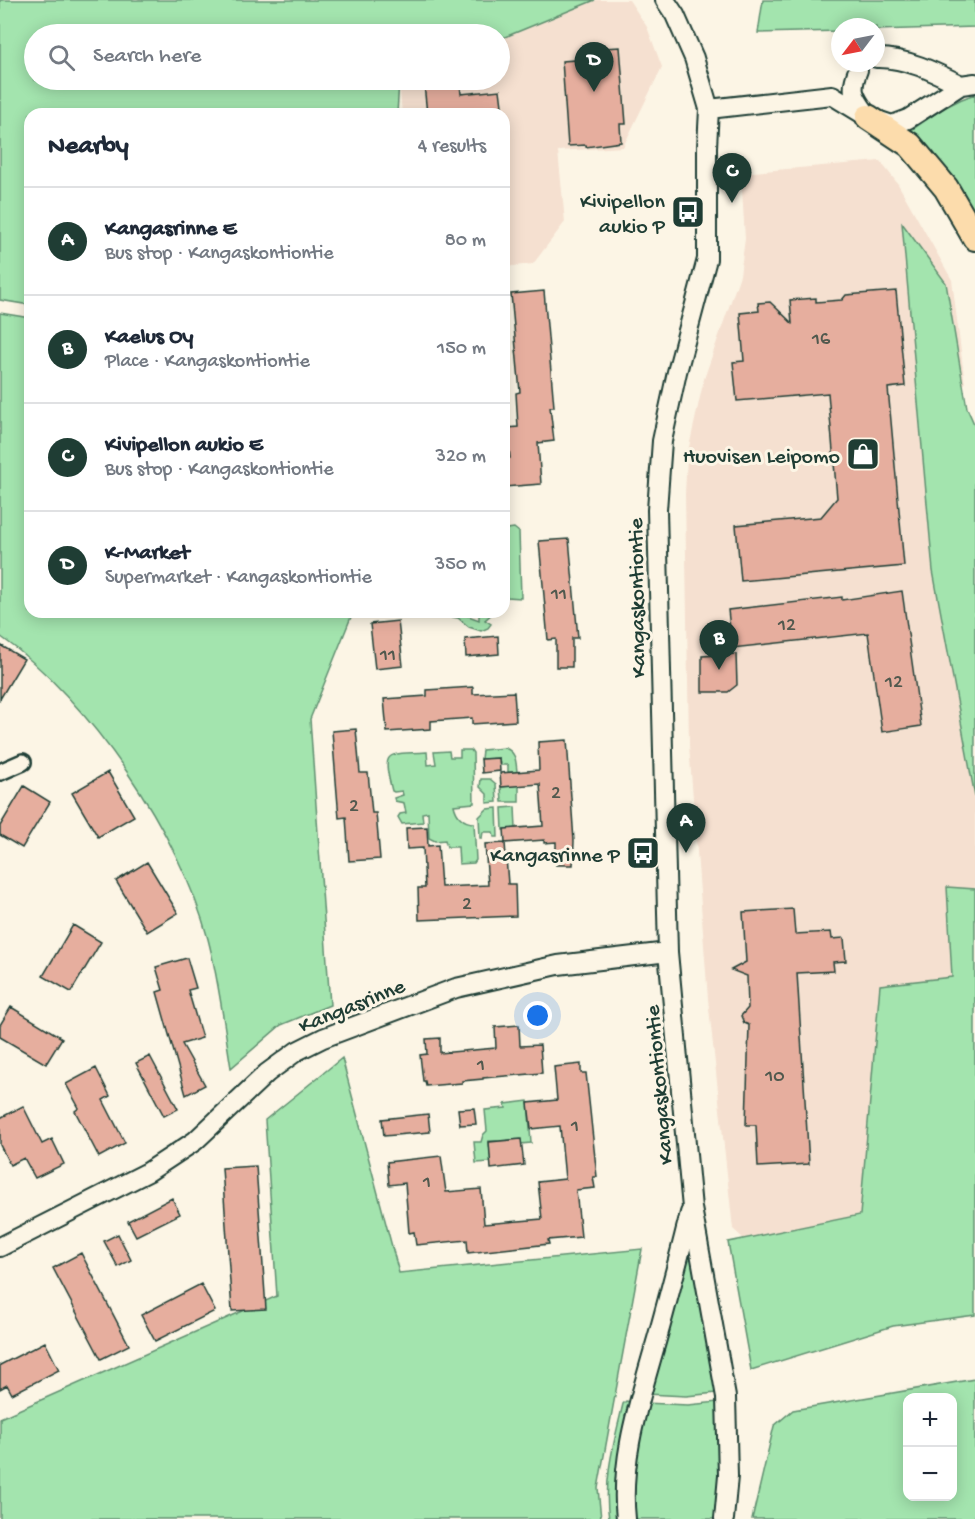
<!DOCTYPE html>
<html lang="en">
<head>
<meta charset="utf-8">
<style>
  :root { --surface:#fff; --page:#f6f6f7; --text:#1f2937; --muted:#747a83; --line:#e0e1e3; --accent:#1f3d34 }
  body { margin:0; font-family:"Gochi Hand",sans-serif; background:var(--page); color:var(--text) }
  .controls { position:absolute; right:18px; bottom:18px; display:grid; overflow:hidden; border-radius:12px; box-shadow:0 3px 15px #0003 }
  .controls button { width:54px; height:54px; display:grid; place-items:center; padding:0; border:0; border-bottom:2px solid var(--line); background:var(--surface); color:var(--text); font:30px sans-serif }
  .compass { position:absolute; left:831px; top:18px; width:54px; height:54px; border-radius:50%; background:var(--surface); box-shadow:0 3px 15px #0003; rotate:238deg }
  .you { position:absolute; left:538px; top:1016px; width:21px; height:21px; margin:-15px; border:4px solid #fff; border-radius:50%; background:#1a73e8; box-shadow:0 0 0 9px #1a73e833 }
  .badge { display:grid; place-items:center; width:39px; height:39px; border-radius:50%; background:var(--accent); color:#fff; font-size:20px; font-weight:700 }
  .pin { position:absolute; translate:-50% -50px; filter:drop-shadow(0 2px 3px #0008) }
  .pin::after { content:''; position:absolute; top:32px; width:21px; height:18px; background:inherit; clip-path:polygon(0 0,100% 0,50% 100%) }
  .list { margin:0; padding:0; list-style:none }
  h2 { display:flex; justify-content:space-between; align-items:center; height:78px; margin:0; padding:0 24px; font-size:26px }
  h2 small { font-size:20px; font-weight:400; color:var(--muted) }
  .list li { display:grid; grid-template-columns:39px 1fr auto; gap:18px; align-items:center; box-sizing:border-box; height:108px; padding:0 24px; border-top:2px solid var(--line) }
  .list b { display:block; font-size:22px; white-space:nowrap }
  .list p { margin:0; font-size:20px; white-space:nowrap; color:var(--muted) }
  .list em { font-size:20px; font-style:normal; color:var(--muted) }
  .icon { flex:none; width:33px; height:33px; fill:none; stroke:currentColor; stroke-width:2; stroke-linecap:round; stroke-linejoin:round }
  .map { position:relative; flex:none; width:975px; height:1519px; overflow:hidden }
  .search { position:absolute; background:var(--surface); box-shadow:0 3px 15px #0003; left:24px; top:24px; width:486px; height:66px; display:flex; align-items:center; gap:15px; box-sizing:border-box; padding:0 21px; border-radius:33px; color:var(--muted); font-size:22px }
  .panel { position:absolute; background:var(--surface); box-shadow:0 3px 15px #0003; left:24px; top:108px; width:486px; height:510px; border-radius:18px }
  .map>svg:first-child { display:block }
  .built { fill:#f5e0d0 }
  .green { fill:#a3e4ae; stroke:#619071; stroke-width:1.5; fill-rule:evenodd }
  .building { fill:#e6ae9e; stroke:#1f3d34; stroke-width:1.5 }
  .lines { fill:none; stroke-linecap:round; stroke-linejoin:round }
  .minor-casing { stroke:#1f3d34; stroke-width:20 }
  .tertiary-casing { stroke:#1f3d34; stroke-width:22 }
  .trunk-casing { stroke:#1f3d34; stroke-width:28 }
  .minor { stroke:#fcf5e5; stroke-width:15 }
  .tertiary { stroke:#fcf5e5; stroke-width:18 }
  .trunk { stroke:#fcdcac; stroke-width:24 }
  .labels { text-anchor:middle; stroke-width:6; stroke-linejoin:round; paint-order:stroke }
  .number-label { font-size:20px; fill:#51594e }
  .poi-label { font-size:22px; fill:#1f3d34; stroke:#fcf5e5; text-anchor:end }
  .street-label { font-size:22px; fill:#1f3d34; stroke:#fcf5e5 }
</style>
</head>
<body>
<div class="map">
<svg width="975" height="1519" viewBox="0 0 975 1519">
  <rect width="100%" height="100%" fill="#fcf5e5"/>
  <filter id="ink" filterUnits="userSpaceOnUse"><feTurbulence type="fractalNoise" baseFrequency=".0167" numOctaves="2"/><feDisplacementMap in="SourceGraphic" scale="12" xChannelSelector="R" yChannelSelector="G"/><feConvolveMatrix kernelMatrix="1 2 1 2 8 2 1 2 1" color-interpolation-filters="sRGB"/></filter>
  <g filter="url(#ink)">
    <path class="built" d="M 595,0 L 629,0 L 647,27 L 662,67 L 623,147 L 558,151 L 565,222 L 533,264 L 504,267 L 504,114 L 402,114 L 399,80 L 500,80 L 500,39 Z
      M 880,161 L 898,184 L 952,280 L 965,384 L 916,389 L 933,571 L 975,797 L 975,889 L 947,887 L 952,977 L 880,985 L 860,1215 L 744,1239 L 733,1229 L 708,999 L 689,745 L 685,494 L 687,456 L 704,379 L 740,275 L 745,239 L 741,173 Z"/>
    <path class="green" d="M 0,0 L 595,0 L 500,39 L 500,34 L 34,34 L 34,80 L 402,80 L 399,81 L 397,114 L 30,114 L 30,305 L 0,300 Z
      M 763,0 L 975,0 L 975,27 L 876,30 L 876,27 L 840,27 L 840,31 L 758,33 Z
      M 975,94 L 975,223 L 907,133 C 931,117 947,103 975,94 Z
      M 902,223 L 946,283 L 967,408 L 975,426 L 975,797 L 933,571 Z
      M 0,313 L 30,318 L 30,612 L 353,612 L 310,719 L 330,1005 L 281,1025 L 231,1068 C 224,1025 219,981 208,939 C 180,834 89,699 0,636 Z
      M 514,528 L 519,532 L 521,598 L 507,597 L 504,586 L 504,532 L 507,529 Z
      M 443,612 L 458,612 L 479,620 L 479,615 L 484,612 L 494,612 L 485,620 L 491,624 L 488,628 L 481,631 L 469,627 L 458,618 L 447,616 Z
      M 505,748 C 516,752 516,761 517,772 L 508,772 L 508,765 L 500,765 L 499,758 L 481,759 L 482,750 Z
      M 460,750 L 471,750 L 473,753 L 474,803 L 454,805 C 456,815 463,823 474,823 L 476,860 L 474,863 L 459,864 L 458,847 L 447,847 L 445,840 L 435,841 L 429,838 L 428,812 L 422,813 L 423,822 L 402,824 L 398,817 L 400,814 L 406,813 L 404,803 L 395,801 L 394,798 L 403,795 L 402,791 L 394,792 L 392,791 C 381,748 387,755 427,752 L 428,765 L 436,764 L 434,752 L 449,751 L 450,757 L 460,757 Z
      M 481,779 L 490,779 L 496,784 L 497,802 L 487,803 L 487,794 L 480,787 Z
      M 519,785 L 519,802 L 502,802 L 501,787 Z
      M 515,807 L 516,829 L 503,830 L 502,808 Z
      M 497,808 L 498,837 L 494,837 L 493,832 L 483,832 L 482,838 L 480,838 L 479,817 L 487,809 Z
      M 947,887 L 975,889 L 975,1315 L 893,1326 L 751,1370 L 728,1242 L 860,1215 L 880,985 L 952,977 Z
      M 342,1058 L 399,1273 L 642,1249 L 598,1488 L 601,1519 L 0,1519 L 0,1418 L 277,1296 L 265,1120 Z
      M 528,1101 L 531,1143 L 509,1145 L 496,1141 L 489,1141 L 491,1162 L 476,1163 L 474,1142 L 481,1142 L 483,1135 L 487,1131 L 485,1110 L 506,1108 L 505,1104 Z
      M 690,1232 L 716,1393 L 686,1396 L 647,1394 Z
      M 975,1379 L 975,1519 L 752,1519 L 774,1426 L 793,1410 ZM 908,1398 L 952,1398 L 952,1496 L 908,1496 Z
      M 626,1401 L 634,1403 L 619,1519 L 609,1519 C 603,1480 614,1442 623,1404 Z
      M 718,1402 L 722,1426 L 717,1519 L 632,1519 L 630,1497 L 644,1403 L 688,1405 Z"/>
    <path class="building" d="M 620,47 L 626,124 L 620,124 L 621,142 L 586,147 L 586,145 L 568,146 L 562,61 L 589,59 L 588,49 Z
      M 445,82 L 445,85 L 460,84 L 461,94 L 500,90 L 503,114 L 427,114 L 424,84 Z
      M 544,291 L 554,407 L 550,407 L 554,441 L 538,443 L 541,484 L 504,487 L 504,458 L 510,458 L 507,428 L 518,427 L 516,393 L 520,392 L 511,294 Z
      M 896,291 L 905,386 L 888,388 L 904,566 L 741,581 L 736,525 L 821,517 L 837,498 L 828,393 L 737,401 L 733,362 L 744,361 L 740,313 L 759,311 L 758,303 L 770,302 L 792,323 L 790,300 L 816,298 L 816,302 L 842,300 L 846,295 Z
      M 569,539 L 578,638 L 572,638 L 572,667 L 556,667 L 556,639 L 548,640 L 539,541 Z
      M 902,591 L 921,726 L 882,732 L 868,633 L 732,648 L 728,610 L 842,597 L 842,600 Z
      M 398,621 L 403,666 L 375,669 L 370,624 Z
      M 498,636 L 499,654 L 466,657 L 465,639 Z
      M 0,645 L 24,659 L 0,699 Z
      M 736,654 L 737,685 L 728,692 L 702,692 L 702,656 Z
      M 473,687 L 473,694 L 514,692 L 516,721 L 472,724 L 472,718 L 431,721 L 431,729 L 387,732 L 384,699 L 427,696 L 427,690 Z
      M 356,729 L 360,773 L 368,773 L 372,813 L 376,813 L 380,859 L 349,861 L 346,817 L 339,818 L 332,731 Z
      M 567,740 L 574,841 L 573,865 L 556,865 L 556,842 L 544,843 L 544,840 L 505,843 L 508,884 L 515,884 L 516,916 L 419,920 L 418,888 L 425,888 L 423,848 L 407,849 L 406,828 L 427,827 L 428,846 L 438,845 L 441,887 L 488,885 L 485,844 L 505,843 L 504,829 L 543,826 L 540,784 L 501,787 L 500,773 L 539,770 L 538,742 Z
      M 499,758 L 500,771 L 482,773 L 481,759 Z
      M 108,772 L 134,816 L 98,837 L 72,793 Z
      M 24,786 L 50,802 L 22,848 L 0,835 L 0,826 Z
      M 147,862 L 178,913 L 147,932 L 116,881 Z
      M 793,909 L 795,934 L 831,932 L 832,939 L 844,938 L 846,961 L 833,962 L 834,971 L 797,973 L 809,1164 L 758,1167 L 756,1125 L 746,1125 L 749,1025 L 744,1023 L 741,1016 L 748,1008 L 747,976 L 731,970 L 746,962 L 743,912 Z
      M 73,925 L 101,942 L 71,992 L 43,976 Z
      M 187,958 L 196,988 L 188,990 L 202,1038 L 182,1044 L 205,1085 L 186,1095 L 157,992 L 163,990 L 156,967 Z
      M 11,1007 L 62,1038 L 46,1064 L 0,1037 L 0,1025 Z
      M 519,1025 L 520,1046 L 540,1045 L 542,1073 L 483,1078 L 483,1079 L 462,1081 L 462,1083 L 426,1086 L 425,1081 L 423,1081 L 420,1055 L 427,1054 L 426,1039 L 440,1038 L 440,1053 L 496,1048 L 495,1027 Z
      M 150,1056 L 178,1109 L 164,1116 L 136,1063 Z
      M 581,1064 L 581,1073 L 586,1073 L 597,1177 L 593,1177 L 595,1188 L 576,1190 L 581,1237 L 548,1240 L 549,1244 L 468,1253 L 467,1240 L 416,1245 L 414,1232 L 409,1233 L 405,1183 L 389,1185 L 387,1162 L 441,1156 L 446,1192 L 481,1189 L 484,1224 L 542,1219 L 538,1182 L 565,1179 L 560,1126 L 531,1129 L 528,1103 L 557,1100 L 554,1067 Z
      M 96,1068 L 110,1096 L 103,1100 L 125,1143 L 99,1157 L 75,1111 L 79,1108 L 66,1084 Z
      M 23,1106 L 42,1144 L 52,1139 L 64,1164 L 35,1178 L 24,1158 L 10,1165 L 0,1145 L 0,1118 Z
      M 474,1108 L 476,1124 L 460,1125 L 458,1109 Z
      M 428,1114 L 430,1132 L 384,1136 L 382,1119 Z
      M 521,1139 L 524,1165 L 491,1169 L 489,1142 Z
      M 256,1166 L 266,1309 L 232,1311 L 222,1168 Z
      M 172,1198 L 180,1214 L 136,1236 L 128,1221 Z
      M 118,1234 L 131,1260 L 118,1267 L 104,1241 Z
      M 81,1253 L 129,1345 L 101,1359 L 53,1268 Z
      M 201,1284 L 215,1311 L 155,1341 L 141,1315 Z
      M 45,1342 L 59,1370 L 12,1394 L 7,1385 L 0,1389 L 0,1365 Z"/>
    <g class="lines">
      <g class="minor-casing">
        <path id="minor" d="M 0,772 L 23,762"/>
      </g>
      <g class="tertiary-casing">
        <path id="tertiary" d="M 665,0 L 675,15 L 694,58 L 709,109 L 707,147 L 707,259 L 677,372 L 662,441 L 657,510 L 668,952 L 692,1208 L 726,1397 L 728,1476 L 724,1519
          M 876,58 C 905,57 935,72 961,85
          M 858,70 C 850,90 853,95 865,112
          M 709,109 L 832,95 L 868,117 L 892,125 L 908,119 L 961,85 L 975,83
          M 0,1247 L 148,1172 L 195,1141 L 267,1073 L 297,1051 L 323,1038 L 456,988 L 558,965 L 668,952
          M 626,1519 C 620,1463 637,1409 652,1356 C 666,1309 678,1260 690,1213"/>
      </g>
      <g class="trunk-casing">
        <path id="trunk" d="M 868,117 L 910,145 L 946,188 L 975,238"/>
      </g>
      <use href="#minor" class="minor"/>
      <use href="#tertiary" class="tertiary"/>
      <use href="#trunk" class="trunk"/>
    </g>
  </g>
  <defs>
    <g id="bus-square" transform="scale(1.725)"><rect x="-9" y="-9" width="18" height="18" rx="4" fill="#1f3d34" stroke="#fcf5e5"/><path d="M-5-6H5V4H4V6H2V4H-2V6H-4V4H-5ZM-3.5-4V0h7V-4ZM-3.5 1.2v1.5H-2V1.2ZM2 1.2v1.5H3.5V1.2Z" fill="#fff"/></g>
    <g id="shop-square" transform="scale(1.725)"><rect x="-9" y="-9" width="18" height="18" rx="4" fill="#1f3d34" stroke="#fcf5e5"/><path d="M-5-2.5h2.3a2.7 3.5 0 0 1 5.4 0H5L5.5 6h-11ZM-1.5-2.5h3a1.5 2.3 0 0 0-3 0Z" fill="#fff"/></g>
  </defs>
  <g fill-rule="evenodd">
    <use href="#bus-square" x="688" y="212"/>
    <use href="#shop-square" x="863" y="454"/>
    <use href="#bus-square" x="643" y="853"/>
  </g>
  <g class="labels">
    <g class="number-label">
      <text x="821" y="344">16</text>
      <text x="559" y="599">11</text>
      <text x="787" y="630">12</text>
      <text x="388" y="660">11</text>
      <text x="894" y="687">12</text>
      <text x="556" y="798">2</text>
      <text x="354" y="811">2</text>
      <text x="467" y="909">2</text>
      <text x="481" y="1070">1</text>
      <text x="775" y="1081">10</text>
      <text x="575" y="1131">1</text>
      <text x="427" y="1187">1</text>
    </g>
    <g class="poi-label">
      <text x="665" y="207">Kivipellon<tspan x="665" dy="25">aukio P</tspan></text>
      <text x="840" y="462">Huovisen Leipomo</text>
      <text x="620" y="861">Kangasrinne P</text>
    </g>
    <g class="street-label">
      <text transform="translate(635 598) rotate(-91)" y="8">Kangaskontiontie</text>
      <text transform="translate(351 1004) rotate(-22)" y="8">Kangasrinne</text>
      <text transform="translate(657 1085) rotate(-95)" y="8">Kangaskontiontie</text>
    </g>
  </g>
</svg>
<div class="controls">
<button>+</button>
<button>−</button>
</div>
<svg class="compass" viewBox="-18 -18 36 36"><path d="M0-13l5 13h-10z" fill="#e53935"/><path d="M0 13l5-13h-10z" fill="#747a83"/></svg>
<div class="you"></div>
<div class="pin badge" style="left:686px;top:853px">A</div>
<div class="pin badge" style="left:719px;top:670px">B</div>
<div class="pin badge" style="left:732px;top:203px">C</div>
<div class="pin badge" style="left:594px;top:92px">D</div>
<div class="search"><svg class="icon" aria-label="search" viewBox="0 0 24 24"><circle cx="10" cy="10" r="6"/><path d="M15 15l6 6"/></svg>Search here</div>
<section class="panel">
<h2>Nearby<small>4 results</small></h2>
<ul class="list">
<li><span class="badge">A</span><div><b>Kangasrinne E</b><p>Bus stop · Kangaskontiontie</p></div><em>80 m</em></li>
<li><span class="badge">B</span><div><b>Kaelus Oy</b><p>Place · Kangaskontiontie</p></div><em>150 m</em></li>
<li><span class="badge">C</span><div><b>Kivipellon aukio E</b><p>Bus stop · Kangaskontiontie</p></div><em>320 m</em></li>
<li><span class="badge">D</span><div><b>K-Market</b><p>Supermarket · Kangaskontiontie</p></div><em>350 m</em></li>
</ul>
</section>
</div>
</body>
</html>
